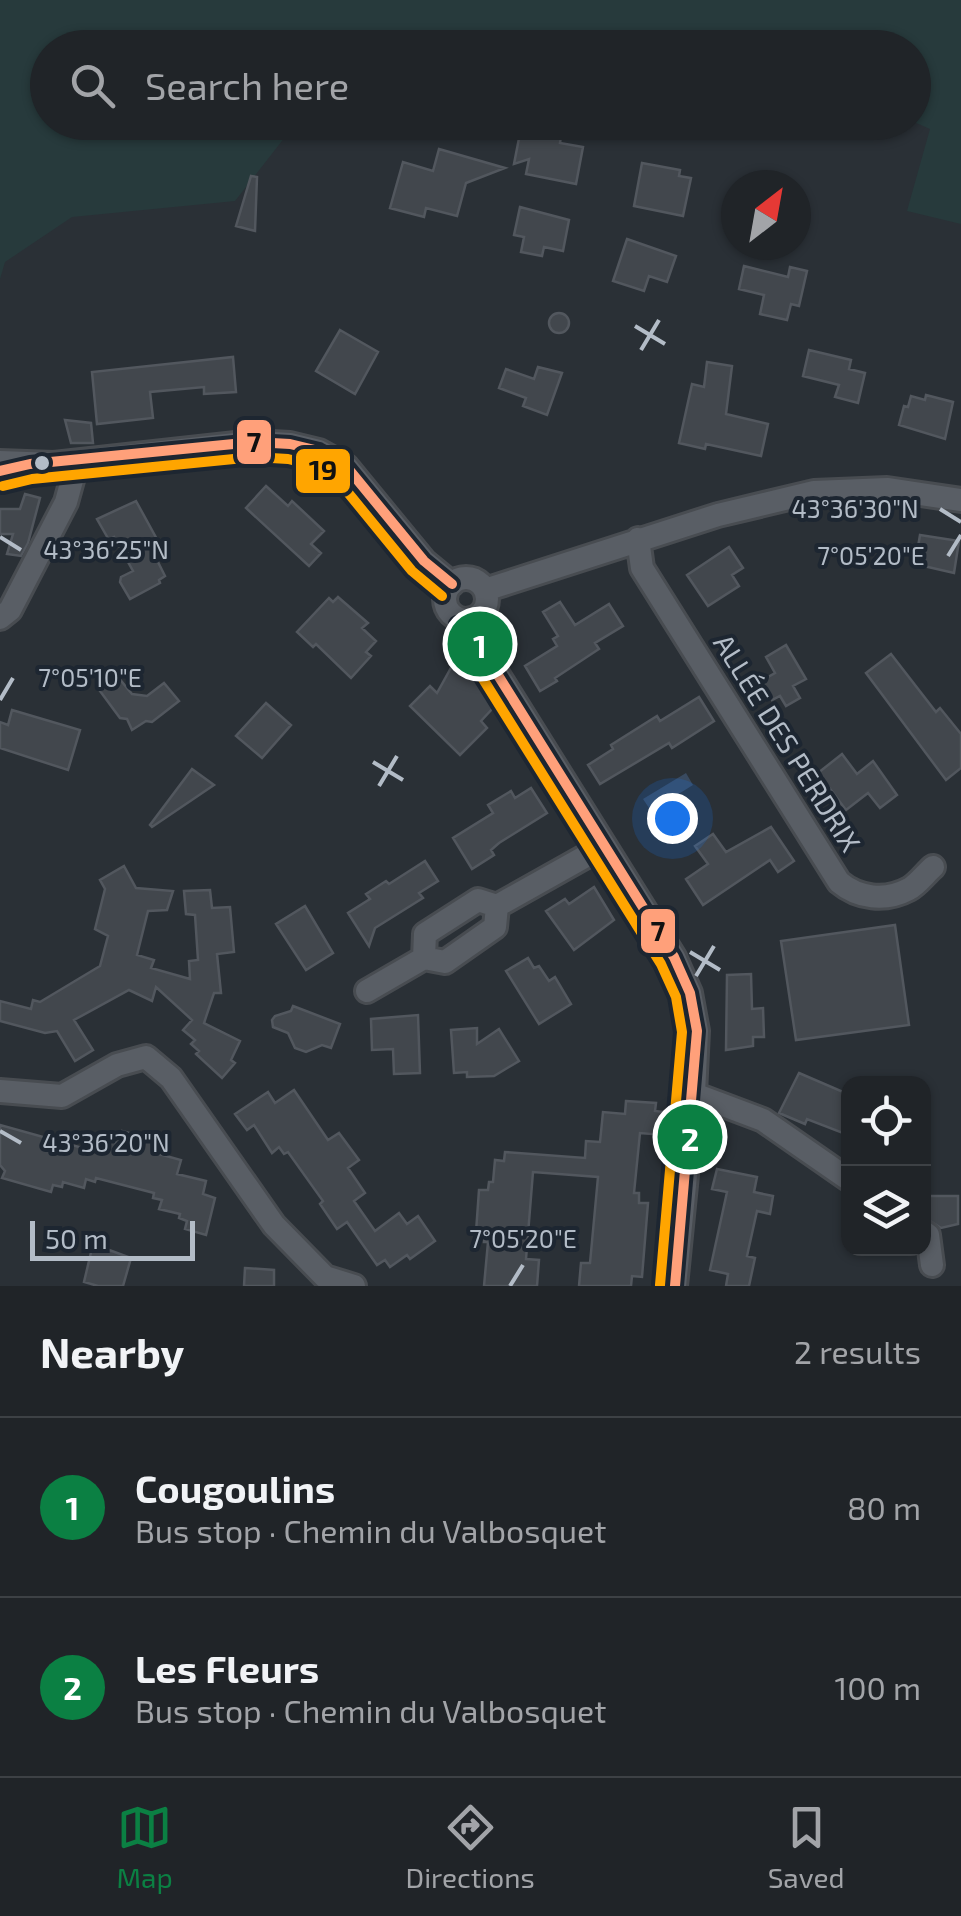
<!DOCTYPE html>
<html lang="en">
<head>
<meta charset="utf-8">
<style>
  :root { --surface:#202428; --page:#282c30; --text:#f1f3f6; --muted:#a2a4a8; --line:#3d4145; --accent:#0b8043 }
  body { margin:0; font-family:"Exo 2",sans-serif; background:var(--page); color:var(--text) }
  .controls { position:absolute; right:30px; bottom:30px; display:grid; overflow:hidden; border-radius:20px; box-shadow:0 2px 8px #0004 }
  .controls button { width:90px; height:90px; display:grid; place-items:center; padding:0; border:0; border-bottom:2px solid var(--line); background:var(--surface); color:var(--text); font:50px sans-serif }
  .compass { position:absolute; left:721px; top:170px; width:90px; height:90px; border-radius:50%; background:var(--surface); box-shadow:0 2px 8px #0004; rotate:31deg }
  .scale { position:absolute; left:30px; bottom:25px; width:165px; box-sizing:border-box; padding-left:10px; border:5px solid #b3bcc7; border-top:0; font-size:28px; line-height:35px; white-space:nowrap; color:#b3bcc7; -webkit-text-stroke:8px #1d2631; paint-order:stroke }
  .you { position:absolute; left:672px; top:818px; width:35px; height:35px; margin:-25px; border:8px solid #fff; border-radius:50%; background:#1a73e8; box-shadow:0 0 0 15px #1a73e833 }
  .badge { display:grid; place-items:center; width:65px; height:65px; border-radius:50%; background:var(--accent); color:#fff; font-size:32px; font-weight:700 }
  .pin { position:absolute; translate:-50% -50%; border:5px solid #fff; box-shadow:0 2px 10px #0006 }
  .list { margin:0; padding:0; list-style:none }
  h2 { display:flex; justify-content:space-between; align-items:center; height:130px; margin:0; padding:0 40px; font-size:42px }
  h2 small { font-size:32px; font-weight:400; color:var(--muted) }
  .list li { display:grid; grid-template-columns:65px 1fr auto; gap:30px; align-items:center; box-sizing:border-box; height:180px; padding:0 40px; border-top:2px solid var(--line) }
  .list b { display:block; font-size:38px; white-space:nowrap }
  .list p { margin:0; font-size:32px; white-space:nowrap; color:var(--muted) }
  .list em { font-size:32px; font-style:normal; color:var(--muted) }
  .icon { flex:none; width:55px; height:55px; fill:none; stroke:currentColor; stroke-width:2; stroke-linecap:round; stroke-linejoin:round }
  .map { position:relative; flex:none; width:961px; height:1286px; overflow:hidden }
  .search { position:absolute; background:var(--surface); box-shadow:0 2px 8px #0004; left:30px; right:30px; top:30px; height:110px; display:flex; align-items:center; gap:25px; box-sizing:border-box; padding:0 35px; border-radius:55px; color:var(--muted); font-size:38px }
  .sheet { height:490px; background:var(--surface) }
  nav { display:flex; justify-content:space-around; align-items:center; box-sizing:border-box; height:140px; border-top:2px solid var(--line); background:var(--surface); font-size:28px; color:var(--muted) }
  nav a { display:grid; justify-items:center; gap:5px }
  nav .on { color:var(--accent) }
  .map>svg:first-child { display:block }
  .green { fill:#273a3c }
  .water { fill:#394a60 }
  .building { fill:#42474d; stroke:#52575e; stroke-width:2.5 }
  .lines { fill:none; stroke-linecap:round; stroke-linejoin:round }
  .street-casing { stroke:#484c51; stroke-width:28 }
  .street { stroke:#595e65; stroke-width:22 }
  .bus-1-casing { stroke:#1d2631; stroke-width:18 }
  .bus-2-casing { stroke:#1d2631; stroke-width:18 }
  .bus-1 { stroke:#ffa07a; stroke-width:10 }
  .bus-2 { stroke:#ffa500; stroke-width:10 }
  .ticks { fill:none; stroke:#b3bcc7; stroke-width:4 }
  .bus-dot { fill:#b3bcc7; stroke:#1d2631; stroke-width:4 }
  .labels { text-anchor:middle; stroke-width:8; stroke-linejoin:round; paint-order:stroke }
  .street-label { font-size:28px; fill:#b3bcc7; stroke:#1d2631 }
  .ticks-label { font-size:25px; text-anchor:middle; fill:#b3bcc7; stroke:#1d2631; stroke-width:8; stroke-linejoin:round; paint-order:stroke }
  .line-badge { stroke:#1d2631; stroke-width:4 }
  .pale-badge-label { font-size:28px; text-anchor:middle; font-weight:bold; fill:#111 }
</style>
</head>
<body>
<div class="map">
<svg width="961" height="1286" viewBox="0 0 961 1286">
  <rect width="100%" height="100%" fill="#2a3036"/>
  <path class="green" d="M 0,0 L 961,0 L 961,224 L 907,211 L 930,129 L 914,122 L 914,48 L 48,48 L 48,122 L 296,123 L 235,201 L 72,217 L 5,262 L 0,279 Z"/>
  <path class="water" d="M 686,773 L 693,785 L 651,811 L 643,799 Z"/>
  <path class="building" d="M 521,128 L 561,136 L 560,143 L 583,147 L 576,184 L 526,174 L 529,159 L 514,164 Z
    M 439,149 L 505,168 L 466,183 L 457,216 L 426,208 L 424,217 L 390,208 L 403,162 L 433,171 Z
    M 642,163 L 680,170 L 679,176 L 691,178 L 683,216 L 634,206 Z
    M 251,176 L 257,177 L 255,231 L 236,226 Z
    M 520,207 L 569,220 L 563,251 L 544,247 L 542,256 L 521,252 L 524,237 L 514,235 Z
    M 627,239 L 676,256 L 667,282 L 649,276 L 644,291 L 613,281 Z
    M 744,266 L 788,277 L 790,267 L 807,271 L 799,306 L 791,304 L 787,320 L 760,314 L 764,295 L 739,289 Z
    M549 323a10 10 0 1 1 20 0a10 10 0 1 1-20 0Z
    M 340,330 L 378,352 L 355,394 L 316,371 Z
    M 809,350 L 851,360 L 849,369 L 865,373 L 858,403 L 835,397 L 839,385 L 803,376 Z
    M 233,357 L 236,392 L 204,394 L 204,387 L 150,392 L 153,418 L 97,424 L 92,372 Z
    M 707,362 L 732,366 L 726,414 L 768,424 L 761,456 L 706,444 L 705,449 L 679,443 L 692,384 L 704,387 Z
    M 538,367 L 562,373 L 547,415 L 523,406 L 526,398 L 499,388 L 506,369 L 534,379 Z
    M 926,395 L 953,402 L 945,439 L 899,425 L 904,406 L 908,407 L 911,396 L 925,400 Z
    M 65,420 L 91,423 L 93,443 L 71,443 Z
    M 266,486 L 288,506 L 292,501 L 324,531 L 311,544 L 321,553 L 309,566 L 246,508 Z
    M 25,494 L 40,498 L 28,543 L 21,556 L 7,554 L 13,534 L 0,534 L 0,509 L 20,509 Z
    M 136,501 L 165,554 L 156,558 L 165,576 L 159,580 L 160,583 L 130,599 L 120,582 L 121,577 L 133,571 L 114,537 L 109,540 L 97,519 Z
    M 920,535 L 959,541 L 954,573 L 915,564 Z
    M 729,547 L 743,568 L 732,575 L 739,586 L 708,606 L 687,575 Z
    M 338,597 L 368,623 L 362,628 L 376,641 L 366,652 L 371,656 L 351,678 L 316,644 L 313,647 L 297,632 L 329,598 L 333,602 Z
    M 560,602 L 575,625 L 609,604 L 623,626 L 595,643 L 599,649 L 555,678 L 557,681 L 540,691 L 525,666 L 557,646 L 553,639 L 558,636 L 543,612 Z
    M 786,645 L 806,679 L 793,686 L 800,698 L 786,706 L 780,696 L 772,700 L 761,681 L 775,673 L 766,657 Z
    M 891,654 L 936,712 L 940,708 L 961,734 L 961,768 L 946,780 L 866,673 Z
    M 452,666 L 474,679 L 494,707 L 481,721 L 487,728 L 460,755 L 410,706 L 430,686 L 437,693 Z
    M 118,677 L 132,694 L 147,696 L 164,683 L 179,701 L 152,722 L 146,721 L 132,730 L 127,719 L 120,718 L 100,691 Z
    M 699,697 L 714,721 L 672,748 L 669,743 L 600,784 L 588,765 L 613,749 L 611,745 L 657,716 L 660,721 Z
    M 266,703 L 291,725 L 262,758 L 236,736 Z
    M 12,710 L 80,730 L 68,770 L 0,748 L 0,722 L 8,725 Z
    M 842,754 L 857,774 L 873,761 L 897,795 L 880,808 L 868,793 L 846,810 L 818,773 Z
    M 192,769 L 214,785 L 152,827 L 150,825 Z
    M 531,788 L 547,813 L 499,843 L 491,850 L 494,855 L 472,869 L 453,838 L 493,813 L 488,805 L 511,791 L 515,798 Z
    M 771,827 L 794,861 L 778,872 L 770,860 L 703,905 L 686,879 L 708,864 L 695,846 L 713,834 L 726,852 Z
    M 425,861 L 438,881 L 419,893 L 423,898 L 375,928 L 369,946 L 348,913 L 370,899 L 366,894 L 386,881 L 389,884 Z
    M 124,866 L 136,888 L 173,891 L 167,910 L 148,911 L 137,955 L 154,960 L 151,968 L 190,979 L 189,961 L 198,960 L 195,915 L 186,914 L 184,891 L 210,890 L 212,908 L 230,907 L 234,952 L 217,954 L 221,993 L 214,993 L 204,1023 L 240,1041 L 231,1060 L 235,1063 L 222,1078 L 196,1054 L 199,1051 L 191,1044 L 195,1040 L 183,1030 L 192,1020 L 156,987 L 152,1001 L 129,990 L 74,1020 L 93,1050 L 75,1061 L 57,1031 L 45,1033 L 0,1021 L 0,1001 L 31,1009 L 33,1000 L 40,1002 L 100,966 L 108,936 L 95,929 L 105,889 L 100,880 Z
    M 594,887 L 614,920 L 574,950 L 546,911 L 565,899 L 569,904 Z
    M 305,906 L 333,953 L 306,970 L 276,924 Z
    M 895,925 L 909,1025 L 796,1040 L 781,941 Z
    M 528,958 L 534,968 L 539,966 L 549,981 L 555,977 L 571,1004 L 539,1024 L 506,971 Z
    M 751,974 L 752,1009 L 763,1008 L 764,1037 L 753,1037 L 753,1046 L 726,1050 L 727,975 Z
    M 293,1006 L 340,1024 L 331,1048 L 322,1045 L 306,1052 L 295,1048 L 288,1033 L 273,1027 L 272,1020 L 275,1016 L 291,1011 Z
    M 418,1015 L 420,1073 L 394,1074 L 393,1049 L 372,1050 L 371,1019 Z
    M 477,1028 L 477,1044 L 499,1029 L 519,1061 L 494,1076 L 467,1077 L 467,1072 L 454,1073 L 451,1030 Z
    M 799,1073 L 848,1094 L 848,1135 L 807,1119 L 805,1124 L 779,1113 Z
    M 294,1090 L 328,1140 L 339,1133 L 359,1160 L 348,1168 L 365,1193 L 354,1201 L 375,1231 L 399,1213 L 407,1224 L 418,1216 L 435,1241 L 410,1259 L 407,1255 L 390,1267 L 385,1260 L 377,1265 L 347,1222 L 337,1229 L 320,1204 L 323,1201 L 288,1152 L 284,1154 L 279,1147 L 272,1153 L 254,1125 L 247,1130 L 235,1114 L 268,1092 L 275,1103 Z
    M 626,1101 L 656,1103 L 655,1111 L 664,1112 L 663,1135 L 640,1133 L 634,1193 L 639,1193 L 639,1203 L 648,1203 L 642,1277 L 632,1276 L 631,1286 L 579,1286 L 581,1263 L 590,1263 L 598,1177 L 533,1172 L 526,1259 L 539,1260 L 537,1286 L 484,1286 L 488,1242 L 484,1242 L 485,1233 L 476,1232 L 479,1190 L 488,1190 L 489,1182 L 493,1182 L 495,1160 L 504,1161 L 505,1152 L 585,1158 L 586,1141 L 600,1142 L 603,1112 L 625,1114 Z
    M 0,1125 L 86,1149 L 89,1135 L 118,1143 L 122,1131 L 155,1140 L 152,1152 L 181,1160 L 177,1174 L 206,1181 L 203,1194 L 215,1198 L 206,1235 L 185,1229 L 187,1221 L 179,1218 L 180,1214 L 159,1209 L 162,1200 L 153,1198 L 154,1193 L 96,1178 L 95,1182 L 86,1179 L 84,1188 L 63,1182 L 62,1187 L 53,1185 L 51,1192 L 2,1178 L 5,1171 L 0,1165 Z
    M 717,1169 L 757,1177 L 754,1192 L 773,1196 L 770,1214 L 757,1211 L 747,1256 L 755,1258 L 749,1286 L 726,1286 L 728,1274 L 710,1270 L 727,1192 L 712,1189 Z
    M 924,1196 L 958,1196 L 958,1224 L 941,1228 L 924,1217 Z
    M 93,1244 L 131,1258 L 123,1286 L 98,1286 L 84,1282 Z
    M 245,1268 L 274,1270 L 274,1286 L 244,1286 Z"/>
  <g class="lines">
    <g class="street-casing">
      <path id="street" d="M 0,462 L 54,464 L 254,442 L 290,444 L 319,451 L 346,466 L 424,561 L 452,584
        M 638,539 L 642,568 L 839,882 C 858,898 885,902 909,889 C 917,885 926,873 933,867
        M445 599a21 21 0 1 1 42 0a21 21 0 1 1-42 0Z
        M 485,590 L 718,515 L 814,492 L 887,489 L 961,500
        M 0,618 L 10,610 L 66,502 L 77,462
        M 471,619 L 480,644 L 496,672 L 674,957 L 690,993 L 697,1031 L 694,1094 L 675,1286
        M 497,906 L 495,927 L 445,962 L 424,958 L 425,934 L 478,900 L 497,906 L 604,846
        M 367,991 L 424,958
        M 0,1091 L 62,1096 L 117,1065 L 146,1057 L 171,1078 L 274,1225 L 325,1277 L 354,1286
        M 694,1094 L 763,1120 L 848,1179
        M 924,1232 L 928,1235 L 932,1265"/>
    </g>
    <use href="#street" class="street"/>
    <g class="bus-1-casing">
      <path id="bus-1" d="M 0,471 L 30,464 L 254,442 L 290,444 L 319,451 L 346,466 L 424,561 L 452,584
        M 471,619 L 480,644 L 496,672 L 674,957 L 690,993 L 697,1031 L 675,1286"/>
    </g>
    <g class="bus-2-casing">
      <path id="bus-2" d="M 3,486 L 32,479 L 254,457 L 288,459 L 313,465 L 336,478 L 412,571 L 442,596
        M 457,624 L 466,650 L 483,679 L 661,964 L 676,997 L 682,1032 L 660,1285"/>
    </g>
    <use href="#bus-1" class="bus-1"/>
    <use href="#bus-2" class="bus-2"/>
  </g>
  <path class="ticks" d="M 635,326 L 665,344M 641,350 L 659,320M 940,509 L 961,522M 0,537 L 21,550M 948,556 L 961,535M 0,700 L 13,678M 373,762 L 403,780M 379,786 L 397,756M 690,952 L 720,970M 696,976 L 714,946M 0,1131 L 21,1143M 510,1286 L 523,1265"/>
  <circle class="bus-dot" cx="42" cy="463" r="9"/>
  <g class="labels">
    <g class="street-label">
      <text transform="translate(787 743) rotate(58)" y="10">ALLÉE DES PERDRIX</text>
    </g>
  </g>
  <g class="ticks-label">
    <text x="855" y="518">43°36'30"N</text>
    <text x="106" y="559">43°36'25"N</text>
    <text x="871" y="565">7°05'20"E</text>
    <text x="90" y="687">7°05'10"E</text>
    <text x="106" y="1152">43°36'20"N</text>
    <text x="523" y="1248">7°05'20"E</text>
  </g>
  <g class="line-badge">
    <rect x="235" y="418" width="38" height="48" rx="10" fill="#ffa07a"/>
    <rect x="294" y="447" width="58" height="48" rx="10" fill="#ffa500"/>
    <rect x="639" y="907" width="38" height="48" rx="10" fill="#ffa07a"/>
  </g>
  <g class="pale-badge-label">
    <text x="254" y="452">7</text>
    <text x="323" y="480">19</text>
    <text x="658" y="941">7</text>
  </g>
</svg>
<div class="controls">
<button><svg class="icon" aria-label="locate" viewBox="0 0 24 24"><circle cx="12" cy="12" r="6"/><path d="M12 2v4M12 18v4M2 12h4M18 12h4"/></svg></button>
<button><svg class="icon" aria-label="layers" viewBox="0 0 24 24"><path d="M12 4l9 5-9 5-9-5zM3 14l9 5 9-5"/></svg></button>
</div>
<svg class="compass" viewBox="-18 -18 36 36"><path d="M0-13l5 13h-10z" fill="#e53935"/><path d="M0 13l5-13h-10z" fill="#a2a4a8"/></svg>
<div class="scale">50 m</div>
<div class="you"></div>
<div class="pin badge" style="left:480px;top:644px">1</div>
<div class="pin badge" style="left:690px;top:1137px">2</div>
<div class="search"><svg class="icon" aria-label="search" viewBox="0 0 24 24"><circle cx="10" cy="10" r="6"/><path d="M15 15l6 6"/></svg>Search here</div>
</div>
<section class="sheet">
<h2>Nearby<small>2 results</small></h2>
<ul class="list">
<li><span class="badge">1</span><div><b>Cougoulins</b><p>Bus stop · Chemin du Valbosquet</p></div><em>80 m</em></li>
<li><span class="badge">2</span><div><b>Les Fleurs</b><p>Bus stop · Chemin du Valbosquet</p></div><em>100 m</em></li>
</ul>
</section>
<nav>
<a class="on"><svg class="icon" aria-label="map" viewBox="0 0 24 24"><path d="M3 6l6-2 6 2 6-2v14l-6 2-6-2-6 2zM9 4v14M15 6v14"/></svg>Map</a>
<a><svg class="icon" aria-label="directions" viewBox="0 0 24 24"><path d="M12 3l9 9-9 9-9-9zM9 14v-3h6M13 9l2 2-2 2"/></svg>Directions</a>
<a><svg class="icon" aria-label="saved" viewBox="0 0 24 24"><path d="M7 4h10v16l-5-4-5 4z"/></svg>Saved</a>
</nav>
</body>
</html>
